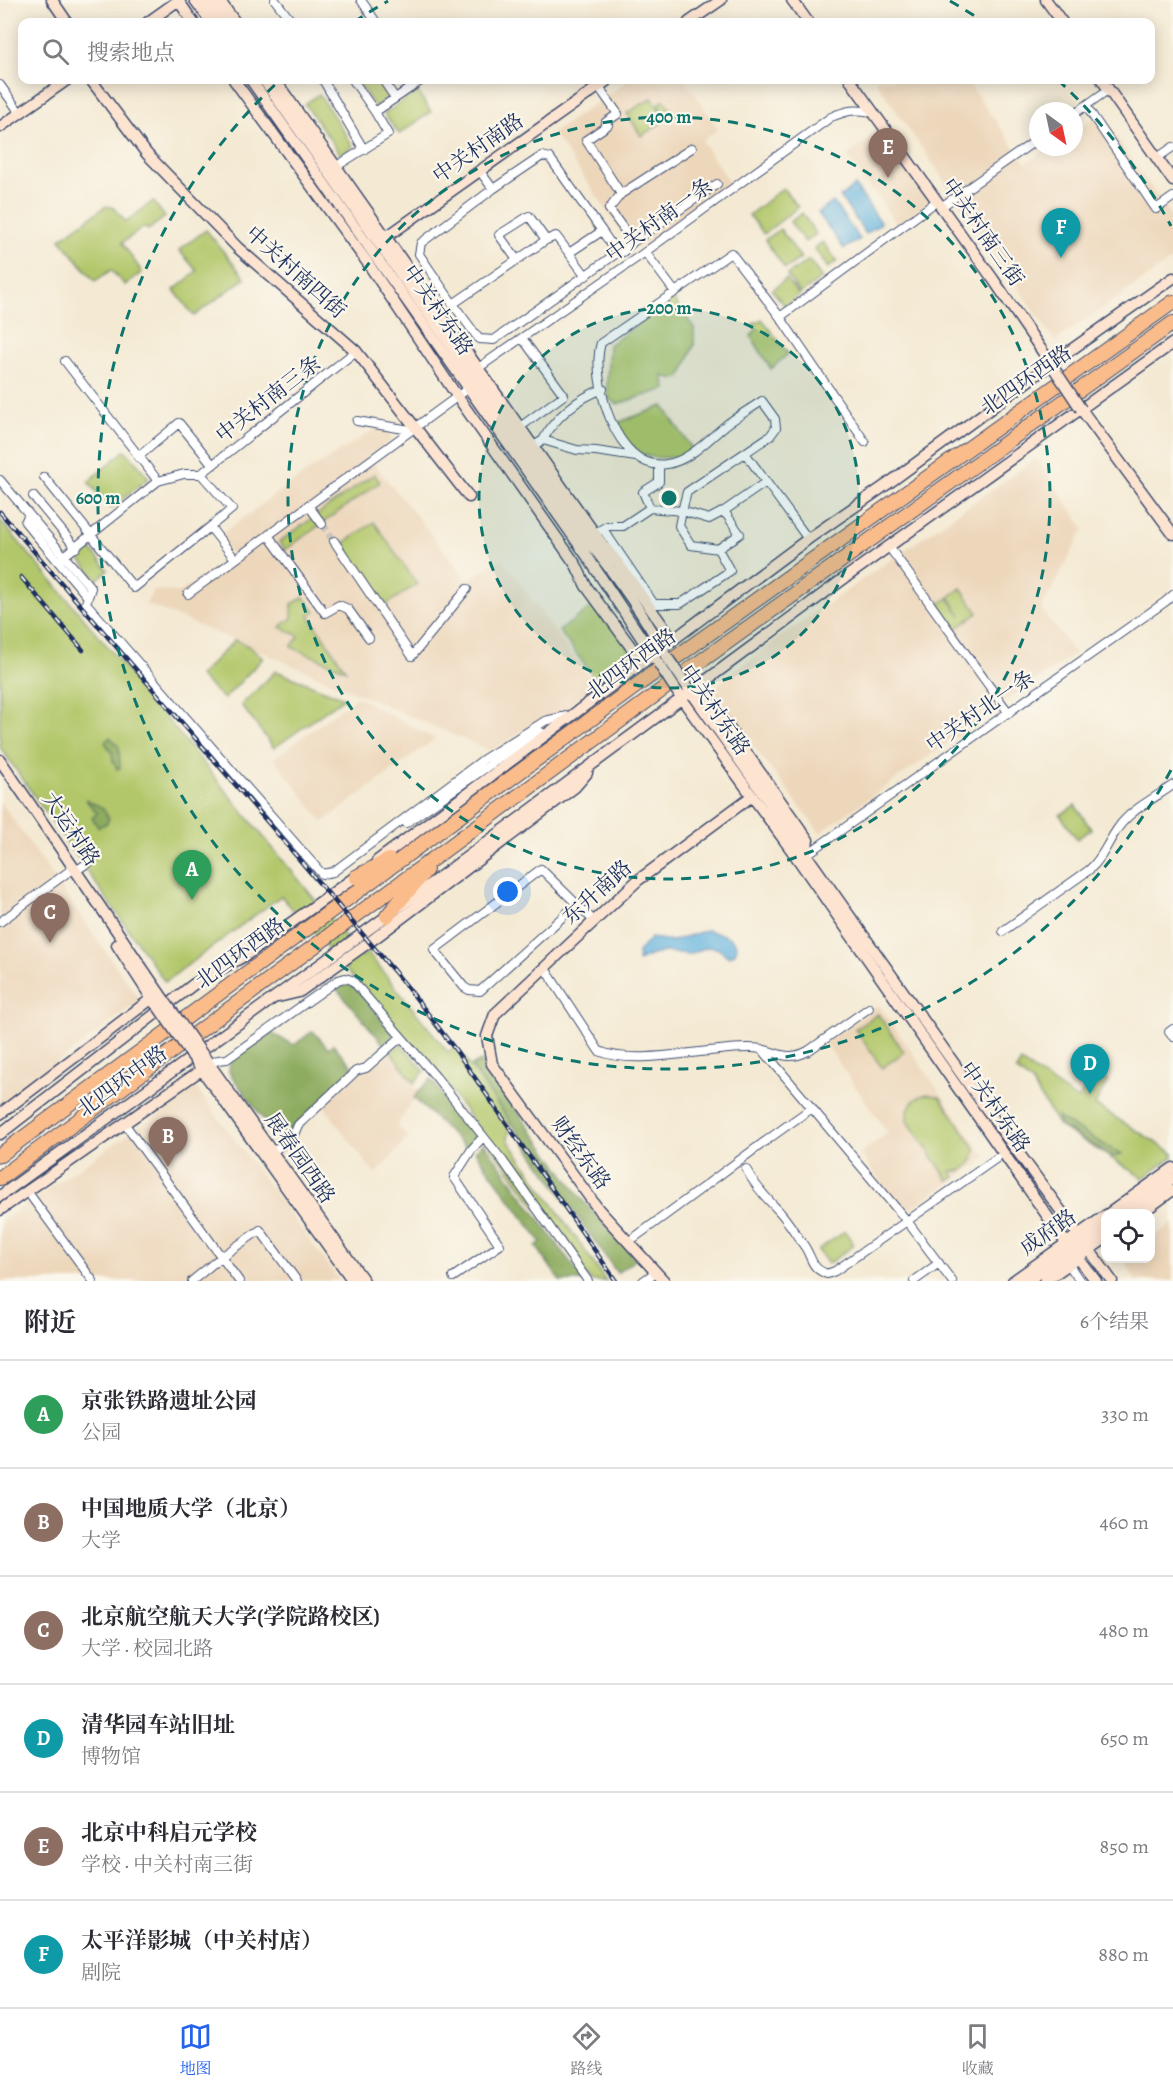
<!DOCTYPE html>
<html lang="zh">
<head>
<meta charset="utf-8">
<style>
  :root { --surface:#fff; --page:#f7f7f7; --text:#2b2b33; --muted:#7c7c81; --line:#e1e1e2; --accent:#2563eb }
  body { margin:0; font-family:Alegreya,"Noto Serif SC",serif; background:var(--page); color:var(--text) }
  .controls { position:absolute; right:18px; bottom:18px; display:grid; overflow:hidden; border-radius:12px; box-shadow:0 3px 15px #0003 }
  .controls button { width:54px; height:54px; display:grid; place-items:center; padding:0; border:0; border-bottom:2px solid var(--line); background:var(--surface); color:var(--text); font:30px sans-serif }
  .compass { position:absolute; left:1029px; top:102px; width:54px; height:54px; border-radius:50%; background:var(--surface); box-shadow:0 3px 15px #0003; rotate:147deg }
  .you { position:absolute; left:508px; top:892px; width:21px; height:21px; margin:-15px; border:4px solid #fff; border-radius:50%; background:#1a73e8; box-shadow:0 0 0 9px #1a73e833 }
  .badge { display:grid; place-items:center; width:39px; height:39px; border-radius:50%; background:var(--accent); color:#fff; font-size:20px; font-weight:700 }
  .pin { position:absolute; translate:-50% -50px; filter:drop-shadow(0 2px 3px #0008) }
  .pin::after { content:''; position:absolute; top:32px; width:21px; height:18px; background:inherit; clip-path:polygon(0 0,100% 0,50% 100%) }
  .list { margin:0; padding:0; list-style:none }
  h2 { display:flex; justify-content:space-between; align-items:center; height:78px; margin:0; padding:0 24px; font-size:26px }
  h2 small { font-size:20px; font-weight:400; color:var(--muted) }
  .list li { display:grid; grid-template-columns:39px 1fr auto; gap:18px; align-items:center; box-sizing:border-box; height:108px; padding:0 24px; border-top:2px solid var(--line) }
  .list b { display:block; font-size:22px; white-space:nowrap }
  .list p { margin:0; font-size:20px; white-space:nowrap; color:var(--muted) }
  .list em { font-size:20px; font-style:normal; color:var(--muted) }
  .icon { flex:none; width:33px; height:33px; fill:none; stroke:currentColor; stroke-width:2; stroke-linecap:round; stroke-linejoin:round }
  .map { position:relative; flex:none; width:1173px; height:1281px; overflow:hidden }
  .search { position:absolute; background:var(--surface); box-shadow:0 3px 15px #0003; left:18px; right:18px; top:18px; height:66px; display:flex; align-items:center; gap:15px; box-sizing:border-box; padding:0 21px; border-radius:12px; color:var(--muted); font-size:22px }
  .sheet { height:726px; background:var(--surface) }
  nav { display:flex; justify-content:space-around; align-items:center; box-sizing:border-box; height:84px; border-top:2px solid var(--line); background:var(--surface); font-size:16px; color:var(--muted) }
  nav a { display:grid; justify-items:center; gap:3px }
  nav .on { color:var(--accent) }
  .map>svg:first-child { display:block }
  .built { fill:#edd7bb }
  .green { fill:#b2c76b; stroke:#667b64; stroke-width:1.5 }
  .forest { fill:#8dac5f; stroke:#546e5e; stroke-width:1.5 }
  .water { fill:#64b3de; stroke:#40719e; stroke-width:1.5 }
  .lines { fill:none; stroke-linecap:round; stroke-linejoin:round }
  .street-tunnel { stroke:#c9c5bc; stroke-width:8; stroke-dasharray:8 4; stroke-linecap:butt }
  .street-casing { stroke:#3c4b70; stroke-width:10 }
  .secondary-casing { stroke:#3c4b70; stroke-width:13 }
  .highway-casing { stroke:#3c4b70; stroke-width:16 }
  .street { stroke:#fff; stroke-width:8 }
  .secondary { stroke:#fde4d1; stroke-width:10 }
  .highway { stroke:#fabc8b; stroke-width:14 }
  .rail-casing { stroke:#1b2f5e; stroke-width:4.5 }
  .rail { stroke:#fbf7ec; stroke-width:2; stroke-dasharray:7; stroke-linecap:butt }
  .secondary-bridge-casing { stroke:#3c4b70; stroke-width:13; stroke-linecap:butt }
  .secondary-bridge { stroke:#fde4d1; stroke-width:10 }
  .ring { fill:none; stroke:#0f766e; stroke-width:3; stroke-dasharray:10 8 }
  .labels { text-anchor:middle; stroke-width:4.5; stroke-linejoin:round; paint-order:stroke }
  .street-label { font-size:21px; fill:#1b2f5e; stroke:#fbf7ec }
  .centre { fill:#0f766e; stroke:#fbf7ec; stroke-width:3 }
  .ring-label { font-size:18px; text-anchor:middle; font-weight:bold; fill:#0f766e; stroke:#fbf7ec; stroke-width:4.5; stroke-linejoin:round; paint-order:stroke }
</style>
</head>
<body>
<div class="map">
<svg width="1173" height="1281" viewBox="0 0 1173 1281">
  <rect width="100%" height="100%" fill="#fbf7ec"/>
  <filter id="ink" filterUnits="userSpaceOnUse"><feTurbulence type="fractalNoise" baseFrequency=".0167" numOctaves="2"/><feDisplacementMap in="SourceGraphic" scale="12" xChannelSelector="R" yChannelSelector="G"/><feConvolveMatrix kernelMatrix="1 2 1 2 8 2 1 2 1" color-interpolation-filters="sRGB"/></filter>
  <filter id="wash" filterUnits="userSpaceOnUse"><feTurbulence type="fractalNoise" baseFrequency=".008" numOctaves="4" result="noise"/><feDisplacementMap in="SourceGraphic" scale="24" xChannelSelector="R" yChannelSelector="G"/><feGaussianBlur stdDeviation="1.35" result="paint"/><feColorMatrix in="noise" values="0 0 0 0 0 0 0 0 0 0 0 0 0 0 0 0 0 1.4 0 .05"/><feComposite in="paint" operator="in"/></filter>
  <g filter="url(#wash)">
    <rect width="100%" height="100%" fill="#f4ead4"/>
    <path class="built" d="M 629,80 L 685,80 L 718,129 L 702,141 L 730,183 L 638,248 L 627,240 L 553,133 Z
      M 875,80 L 966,80 L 1026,163 L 1050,147 L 1074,147 L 1074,131 L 1100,113 L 1173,219 L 1173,259 L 1055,341 Z
      M 879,132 L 929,201 L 897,224 L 847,156 Z
      M 381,425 L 393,439 L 367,458 L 375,465 L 468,580 L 502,558 L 597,689 L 568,711 L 543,719 L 491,751 L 248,646 L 146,604 L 153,590 L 180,592 L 232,557 L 219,536 L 297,479 Z
      M 1037,458 L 1084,529 L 1041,609 L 1075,653 L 820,833 L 710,690 L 774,641 Z
      M 357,697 L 435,739 L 323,822 L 274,758 Z
      M 0,801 L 140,1000 L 0,1106 Z
      M 879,1005 L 986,1158 L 903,1214 L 860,1153 L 888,1133 L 825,1043 Z
      M 390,1052 L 418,1091 L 397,1126 L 409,1137 L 375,1175 L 323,1105 L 358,1073 Z
      M 196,1088 L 340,1281 L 0,1281 L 0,1222 Z
      M 1173,1223 L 1173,1281 L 1136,1281 L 1123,1259 L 1150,1258 L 1151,1239 Z"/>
    <path class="green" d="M 357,80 L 379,80 L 389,96 L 375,107 Z
      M 417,91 L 431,112 L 399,134 L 384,114 Z
      M 319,94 L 353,146 L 341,155 L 305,104 Z
      M 652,98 L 666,120 L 641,136 L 627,113 Z
      M 664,100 L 674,114 L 667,119 L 658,104 Z
      M 783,188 L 798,207 L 764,234 L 749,215 Z
      M 153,201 L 165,217 L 148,230 L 144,227 L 122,243 L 142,272 L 125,285 L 111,270 L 95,281 L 60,239 L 106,206 L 114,208 L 126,222 Z
      M 802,213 L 816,234 L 805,242 L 790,222 Z
      M 780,229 L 801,258 L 785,269 L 765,240 Z
      M 206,230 L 245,278 L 194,316 L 174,290 L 197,271 L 179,250 Z
      M 823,242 L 837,261 L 828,268 L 814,248 Z
      M 809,260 L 822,278 L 800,294 L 787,275 Z
      M 786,279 L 799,295 L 785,306 L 772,290 Z
      M 673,299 L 694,328 L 694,345 L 681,377 L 675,379 L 663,376 L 666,389 L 617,404 L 609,399 L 607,384 L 609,345 Z
      M 762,319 L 788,354 L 771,369 L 751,336 L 757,329 L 753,324 Z
      M 663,406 L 695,453 L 693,455 C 653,460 636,463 617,423 Z
      M 125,450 L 149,478 L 111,508 L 88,482 Z
      M 374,474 L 380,482 L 285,550 L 279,542 Z
      M 0,520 L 103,641 L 362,957 L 367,952 L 448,1052 L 456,1046 L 510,1122 L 508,1140 L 606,1281 L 591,1281 L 438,1074 L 281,896 L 165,982 L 0,747 Z
      M 374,522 L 417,584 L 383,607 L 343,544 Z
      M 89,547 L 108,570 L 97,580 L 78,557 Z
      M 961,588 L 978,613 L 956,629 L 939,604 L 948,598 L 961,616 L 949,597 Z
      M 304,597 L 315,612 L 309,616 L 346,670 L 291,647 L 299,636 L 280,627 L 292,618 L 292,604 Z
      M 597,603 L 633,654 L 597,681 L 559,631 Z
      M 235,640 L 248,646 L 263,658 L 224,699 L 199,676 Z
      M 276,671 L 344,698 L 274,748 L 241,705 Z
      M 1075,805 L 1091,829 L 1077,839 L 1060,815 Z
      M 878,1014 L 904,1052 L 882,1068 L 855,1029 Z
      M 401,1044 L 425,1071 L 414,1083 L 391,1052 Z
      M 1021,1062 L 1078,1100 L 1093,1072 L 1108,1081 L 1095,1105 L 1173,1153 L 1173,1157 L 1143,1178 L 1059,1126 L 1032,1083 L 1016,1070 Z
      M 927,1094 L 940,1097 L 975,1148 L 974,1157 L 969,1166 L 961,1171 L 951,1171 L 955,1177 L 949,1181 L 907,1120 C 907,1106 914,1097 927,1094 Z
      M 845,1231 L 854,1245 L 828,1264 L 818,1250 Z"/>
    <path class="forest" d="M 110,737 L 119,747 L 120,768 L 117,769 L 113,761 L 112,753 L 105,742 Z
      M 85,799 L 103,808 L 109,819 L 107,823 L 98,827 L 92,818 L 97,813 Z
      M 344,982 L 352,983 L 395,1036 L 385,1046 L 335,987 Z
      M 313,1031 L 328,1048 L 333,1044 L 354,1068 L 279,1141 L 229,1072 L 230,1060 L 271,1033 L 294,1045 Z
      M 481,1061 L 585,1203 L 636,1259 L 617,1273 L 471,1066 Z
      M 431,1079 L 477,1136 L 466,1148 L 414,1098 L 420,1090 Z
      M 1057,1117 L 1122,1155 L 1113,1157 L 1060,1126 Z
      M 484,1143 L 584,1281 L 560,1281 L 536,1246 L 541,1242 L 475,1151 Z"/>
    <path class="water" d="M 855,186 L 881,223 L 866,234 L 840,197 Z
      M 833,202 L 860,239 L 844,249 L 818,213 Z
      M 707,930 C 719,935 731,933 737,947 L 735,953 L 729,957 L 717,948 L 707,947 L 690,954 L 664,952 L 652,955 L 638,961 L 638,952 L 651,938 L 673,941 Z"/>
  </g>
  <g filter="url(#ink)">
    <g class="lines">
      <path class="street-tunnel" d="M 322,524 L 334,541"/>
      <g class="street-casing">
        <path id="street" d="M 275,0 L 292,22
          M 361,0 L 376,22
          M 323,80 L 364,150
          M 353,80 L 375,112
          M 383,80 L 395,98
          M 0,85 L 20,113
          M 598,86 L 618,114 L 606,122 L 608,125 L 586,140 L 621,194
          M 1086,106 L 1156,209 L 1173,197
          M 1074,114 L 1109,89
          M 1157,158 L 1173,147
          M 332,169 L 388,134 L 375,112 L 422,80
          M 479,170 L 493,189 L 542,156 L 550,158 L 602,231
          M 493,189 L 421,243 L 419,254 L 453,304 L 517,260 L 499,235 L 529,216 L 546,240 L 556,236 L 569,253
          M 941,207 L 1038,139
          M 633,242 L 717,184
          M 645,252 L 675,292 L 731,253 L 780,317 L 937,201
          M 517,260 L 546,240
          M 586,276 L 569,253 L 602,231 L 617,253 L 623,252 L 633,242 L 609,209 L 621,194 L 692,148
          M 453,304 L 479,339 L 494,340 L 617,253
          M 780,317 L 865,442
          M 65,361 L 158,481
          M 474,371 L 641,255 L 831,117 C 848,110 854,109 872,112
          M 357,421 L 410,430
          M 520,427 L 564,395 L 522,338
          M 543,440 C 555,417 578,398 603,389
          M 529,449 L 543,440 L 577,450 L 596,451 L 636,457
          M 745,453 L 808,539
          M 138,457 L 179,423 L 213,465
          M 201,474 L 356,351
          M 44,477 L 134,588 L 210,527
          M 0,480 L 91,588 L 86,603 L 322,874 L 333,872 L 484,759 L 545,721 L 567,716
          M 33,496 L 76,548
          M 308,505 L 322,524
          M 650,508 L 643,492 L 659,482 L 659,465
          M 29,515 L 25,522 L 87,596
          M 603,529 L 654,604 L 680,604 L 730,571 L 718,549 L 740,534 L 724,511 L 766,482
          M 595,533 L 607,526 L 623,526 L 650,508 L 682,511 L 687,492 L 770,436 L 776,428 L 775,419 L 762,401 C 750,409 738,416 727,424 C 710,438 689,461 667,464 C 616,473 590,379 601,343 L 675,292
          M 268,535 L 325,613 L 339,605 L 348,609 L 369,638
          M 334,541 L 412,656 L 467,589
          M 889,547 C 929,601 968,658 1009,713
          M 718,549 L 691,545 L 679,526 L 682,511 L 709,519 L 724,511
          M 58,561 L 158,481 L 184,474 L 201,474 L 232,509 L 210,527 L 235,559
          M 188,594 L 469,388
          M 406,823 L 539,731 L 545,734
          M 806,855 L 1165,602 L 1173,595
          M 577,904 L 480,991 L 469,990 L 464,987 L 434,950 L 541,869 L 594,921
          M 0,922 L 68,872 L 80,868 L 92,860
          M 1003,931 L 1089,870 C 1103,858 1107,843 1118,828 C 1130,810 1155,798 1173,785
          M 544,967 L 599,1051 C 635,1067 709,1047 751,1048 C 775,1048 784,1064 808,1051 L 869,1008
          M 1173,1029 L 1169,1032 L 1173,1037
          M 209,1064 L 218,1060 L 227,1059 L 338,980 L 345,978 L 352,980 L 436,1077 L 503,1161 L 588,1281
          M 124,1123 L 239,1281
          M 272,1152 L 293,1137 L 298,1125 L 356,1071 L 366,1068 L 401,1037
          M 746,1169 C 754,1184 765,1197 777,1209 C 788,1220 796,1235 805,1247 C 813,1260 811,1268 827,1274 L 835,1271 L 907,1221 L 762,1049
          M 27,1191 L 93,1281
          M 628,1242 C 690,1198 750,1151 812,1108
          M 1067,1262 L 1080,1281
          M 453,1277 L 500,1245 L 454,1177 L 472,1149 L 483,1137
          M 192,1281 L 221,1257 L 260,1230 L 297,1281
          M 643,1281 L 656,1272
          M 914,1281 L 939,1263
          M 952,1281 L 907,1221 L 997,1158"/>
      </g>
      <g class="secondary-casing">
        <path id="secondary" d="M 52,0 L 67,22
          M 178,0 L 193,22
          M 195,0 L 211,22
          M 207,0 L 223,22
          M 219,0 L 235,22
          M 792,0 L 808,22
          M 1046,0 L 1062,22
          M 148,22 L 179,0
          M 689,22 L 721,0
          M 91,80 L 147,154 L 238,248 L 356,351 L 469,497
          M 234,80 L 367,262 L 457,396 L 576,565 L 586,586 L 642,662
          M 251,80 L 585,553 L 656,660
          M 264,80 L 589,542 C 617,577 643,613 664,652
          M 275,80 L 602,544 L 618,563 L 673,640
          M 850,80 L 993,279 L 1051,364
          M 1102,80 L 1173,181
          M 0,127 L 67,80
          M 380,239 L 392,233 L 608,80
          M 1081,409 L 1173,534
          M 687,686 L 972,1089 L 1112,1281
          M 699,686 L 808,840 L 806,855
          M 679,695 L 795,855 L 1062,1237 L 1096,1281
          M 0,760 L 164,1000
          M 377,861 L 808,539 L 889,483 L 1051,364 L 1173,278
          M 117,945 L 156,1005
          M 278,997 L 299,992 L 375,938 L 575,787 L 587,773
          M 205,1058 L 364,1281
          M 197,1063 L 353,1281
          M 0,1114 L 159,993
          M 0,1134 L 194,984 L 246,955 L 362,872
          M 0,1196 L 387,916 L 846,577 L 1173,343
          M 0,1210 L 207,1066
          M 1108,1214 L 1173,1168
          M 1124,1214 L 1173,1178
          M 1140,1214 L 1173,1190
          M 664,1281 L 599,1210 L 492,1064 L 487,1036 L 495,1014 L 637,881 L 752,796
          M 1013,1281 L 1106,1215
          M 1028,1281 L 1106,1226
          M 1045,1281 L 1106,1238"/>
      </g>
      <g class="highway-casing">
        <path id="highway" d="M 356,877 L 389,860
          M 387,916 L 426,870
          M 0,1155 L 640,683 L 1173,302
          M 0,1178 L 704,659 L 1173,323"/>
      </g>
      <use href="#street" class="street"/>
      <use href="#secondary" class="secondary"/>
      <use href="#highway" class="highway"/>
      <g class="rail-casing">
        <path id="rail" d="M 0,512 L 271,826 L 409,989 L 457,1052 L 616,1281
          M 21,577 L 83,650"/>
      </g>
      <use href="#rail" class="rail"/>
      <g class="secondary-bridge-casing">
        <path id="secondary-bridge" d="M 1051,364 L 1081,409
          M 667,657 L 687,686
          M 659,664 L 678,693
          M 164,1000 L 205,1058
          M 157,1005 L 197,1063"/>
      </g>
      <use href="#secondary-bridge" class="secondary-bridge"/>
    </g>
  </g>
  <circle cx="669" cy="498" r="190" fill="#0f766e" fill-opacity=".12"/>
  <g class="ring">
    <circle cx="669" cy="498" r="190"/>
    <circle cx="669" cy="498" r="381"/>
    <path d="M1171 770A571 571 0 1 1 280 80M354 22A571 571 0 0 1 388 1M950 1A571 571 0 0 1 984 22M1058 80A571 571 0 0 1 1171 226"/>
  </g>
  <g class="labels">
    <g class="street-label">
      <text transform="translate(478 148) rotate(-35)" y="7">中关村南路</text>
      <text transform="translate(659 220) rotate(-36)" y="7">中关村南一条</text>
      <text transform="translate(983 232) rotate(55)" y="7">中关村南三街</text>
      <text transform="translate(296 272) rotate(42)" y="7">中关村南四街</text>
      <text transform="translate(438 310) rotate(55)" y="7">中关村东路</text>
      <text transform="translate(1026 380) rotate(-35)" y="7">北四环西路</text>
      <text transform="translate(268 399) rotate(-38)" y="7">中关村南三条</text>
      <text transform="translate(631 664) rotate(-36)" y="7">北四环西路</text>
      <text transform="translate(715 710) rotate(55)" y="7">中关村东路</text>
      <text transform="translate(980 711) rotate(-35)" y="7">中关村北一条</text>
      <text transform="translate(71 829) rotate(56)" y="7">大运村路</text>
      <text transform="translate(597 892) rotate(-42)" y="7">东升南路</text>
      <text transform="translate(240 953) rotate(-36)" y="7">北四环西路</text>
      <text transform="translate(122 1081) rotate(-36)" y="7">北四环中路</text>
      <text transform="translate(995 1107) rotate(55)" y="7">中关村东路</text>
      <text transform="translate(581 1153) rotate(54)" y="7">财经东路</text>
      <text transform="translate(300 1158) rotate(55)" y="7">展春园西路</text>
      <text transform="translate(1048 1232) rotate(-35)" y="7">成府路</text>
    </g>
  </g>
  <circle cx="669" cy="498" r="9" class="centre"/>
  <g class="ring-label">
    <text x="669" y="123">400 m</text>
    <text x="669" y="314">200 m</text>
    <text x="98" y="504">600 m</text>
  </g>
</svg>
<div class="controls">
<button><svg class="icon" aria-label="locate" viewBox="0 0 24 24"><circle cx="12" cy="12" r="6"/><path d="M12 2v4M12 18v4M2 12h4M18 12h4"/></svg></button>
</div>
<svg class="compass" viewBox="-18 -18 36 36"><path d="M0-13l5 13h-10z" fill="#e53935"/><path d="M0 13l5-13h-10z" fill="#7c7c81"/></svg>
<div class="you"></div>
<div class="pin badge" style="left:192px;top:900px;background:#2e9e5b">A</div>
<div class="pin badge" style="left:168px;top:1167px;background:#8d6e63">B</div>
<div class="pin badge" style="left:50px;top:943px;background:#8d6e63">C</div>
<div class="pin badge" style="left:1090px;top:1094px;background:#0f9aa8">D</div>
<div class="pin badge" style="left:888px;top:178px;background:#8d6e63">E</div>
<div class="pin badge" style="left:1061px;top:258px;background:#0f9aa8">F</div>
<div class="search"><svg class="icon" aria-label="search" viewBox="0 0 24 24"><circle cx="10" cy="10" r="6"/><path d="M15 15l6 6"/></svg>搜索地点</div>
</div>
<section class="sheet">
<h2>附近<small>6个结果</small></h2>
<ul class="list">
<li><span class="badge" style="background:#2e9e5b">A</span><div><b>京张铁路遗址公园</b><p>公园</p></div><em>330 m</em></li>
<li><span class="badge" style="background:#8d6e63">B</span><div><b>中国地质大学（北京）</b><p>大学</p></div><em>460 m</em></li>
<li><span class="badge" style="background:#8d6e63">C</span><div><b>北京航空航天大学(学院路校区)</b><p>大学 · 校园北路</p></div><em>480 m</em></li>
<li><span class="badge" style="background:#0f9aa8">D</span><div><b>清华园车站旧址</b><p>博物馆</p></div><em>650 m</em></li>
<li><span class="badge" style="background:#8d6e63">E</span><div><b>北京中科启元学校</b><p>学校 · 中关村南三街</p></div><em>850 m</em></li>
<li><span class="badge" style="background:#0f9aa8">F</span><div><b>太平洋影城（中关村店）</b><p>剧院</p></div><em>880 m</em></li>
</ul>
</section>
<nav>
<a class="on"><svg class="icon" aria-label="map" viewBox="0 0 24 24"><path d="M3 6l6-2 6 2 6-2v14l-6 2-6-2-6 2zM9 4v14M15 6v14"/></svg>地图</a>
<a><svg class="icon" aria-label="directions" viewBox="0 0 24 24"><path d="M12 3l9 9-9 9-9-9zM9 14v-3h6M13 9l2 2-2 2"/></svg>路线</a>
<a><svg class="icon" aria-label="saved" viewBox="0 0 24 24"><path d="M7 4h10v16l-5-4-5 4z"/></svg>收藏</a>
</nav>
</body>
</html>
